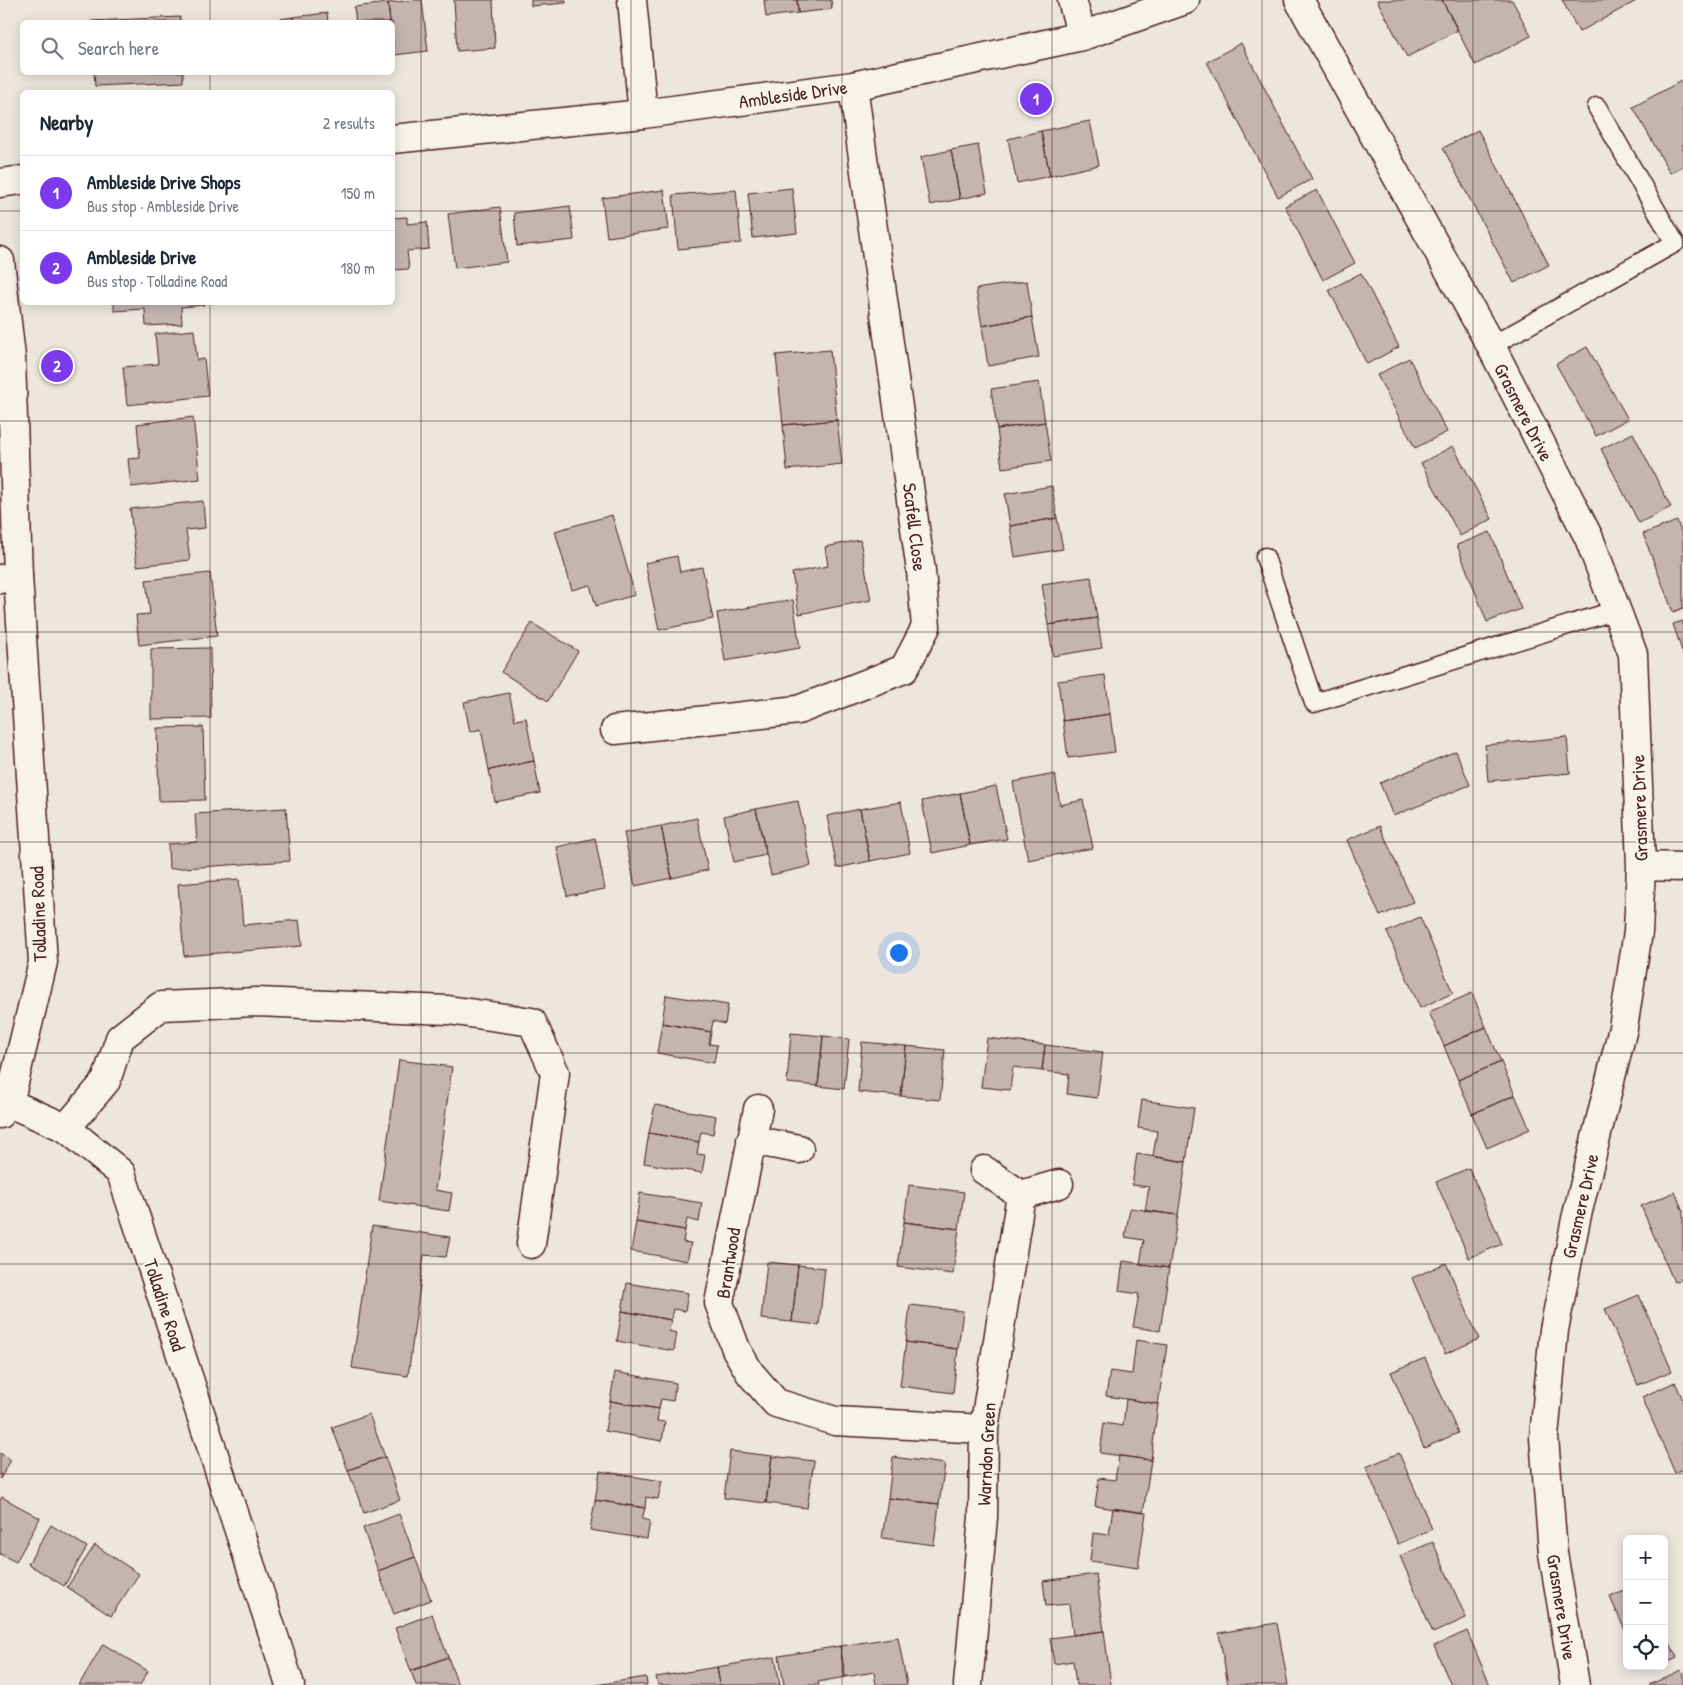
<!DOCTYPE html>
<html lang="en">
<head>
<meta charset="utf-8">
<style>
  :root { --surface:#fff; --page:#f2f2f3; --text:#1f2937; --muted:#747a83; --line:#e0e1e3; --accent:#7c3aed }
  body { margin:0; font-family:"Patrick Hand",sans-serif; background:var(--page); color:var(--text) }
  .controls { position:absolute; right:15px; bottom:15px; display:grid; overflow:hidden; border-radius:8px; box-shadow:0 2px 12px #0003 }
  .controls button { width:45px; height:45px; display:grid; place-items:center; padding:0; border:0; border-bottom:1px solid var(--line); background:var(--surface); color:var(--text); font:25px sans-serif }
  .you { position:absolute; left:898px; top:952px; width:18px; height:18px; margin:-12px; border:4px solid #fff; border-radius:50%; background:#1a73e8; box-shadow:0 0 0 8px #1a73e833 }
  .badge { display:grid; place-items:center; width:32px; height:32px; border-radius:50%; background:var(--accent); color:#fff; font-size:16px; font-weight:700 }
  .pin { position:absolute; translate:-50% -50%; border:2px solid #fff; box-shadow:0 1px 5px #0006 }
  .list { margin:0; padding:0; list-style:none }
  h2 { display:flex; justify-content:space-between; align-items:center; height:65px; margin:0; padding:0 20px; font-size:21px }
  h2 small { font-size:16px; font-weight:400; color:var(--muted) }
  .list li { display:grid; grid-template-columns:32px 1fr auto; gap:15px; align-items:center; box-sizing:border-box; height:75px; padding:0 20px; border-top:1px solid var(--line) }
  .list b { display:block; font-size:19px; white-space:nowrap }
  .list p { margin:0; font-size:16px; white-space:nowrap; color:var(--muted) }
  .list em { font-size:16px; font-style:normal; color:var(--muted) }
  .icon { flex:none; width:28px; height:28px; fill:none; stroke:currentColor; stroke-width:2; stroke-linecap:round; stroke-linejoin:round }
  .map { position:relative; flex:none; width:1683px; height:1685px; overflow:hidden }
  .search { position:absolute; background:var(--surface); box-shadow:0 2px 12px #0003; left:20px; top:20px; width:375px; height:55px; display:flex; align-items:center; gap:12px; box-sizing:border-box; padding:0 18px; border-radius:8px; color:var(--muted); font-size:19px }
  .panel { position:absolute; background:var(--surface); box-shadow:0 2px 12px #0003; left:20px; top:90px; width:375px; height:215px; border-radius:8px }
  .map>svg:first-child { display:block }
  .building { fill:#c4b5b0; stroke:#4a1f2b }
  .lines { fill:none; stroke-linecap:round; stroke-linejoin:round }
  .service-casing { stroke:#4a1f2b; stroke-width:21 }
  .minor-casing { stroke:#4a1f2b; stroke-width:31 }
  .tertiary-casing { stroke:#4a1f2b; stroke-width:31 }
  .secondary-casing { stroke:#4a1f2b; stroke-width:31 }
  .service { stroke:#f7f3e8; stroke-width:18 }
  .minor { stroke:#f7f3e8; stroke-width:28 }
  .tertiary { stroke:#f7f3e8; stroke-width:28 }
  .secondary { stroke:#f7f3e8; stroke-width:28 }
  .grid { fill:none; stroke:#4a1f2b; stroke-width:1; stroke-opacity:0.55 }
  .labels { text-anchor:middle; stroke-width:4; stroke-linejoin:round; paint-order:stroke }
  .street-label { font-size:19px; fill:#4a1f2b; stroke:#f7f3e8 }
</style>
</head>
<body>
<div class="map">
<svg width="1683" height="1685" viewBox="0 0 1683 1685">
  <rect width="100%" height="100%" fill="#ece6dd"/>
  <filter id="ink" filterUnits="userSpaceOnUse"><feTurbulence type="fractalNoise" baseFrequency=".02" numOctaves="2"/><feDisplacementMap in="SourceGraphic" scale="10" xChannelSelector="R" yChannelSelector="G"/><feConvolveMatrix kernelMatrix="1 2 1 2 8 2 1 2 1" color-interpolation-filters="sRGB"/></filter>
  <g filter="url(#ink)">
    <path class="building" d="M 414,0 L 422,0 L 428,51 L 394,55 L 392,22 L 390,22 L 388,3 Z
      M 454,0 L 493,0 L 495,48 L 457,51 Z
      M 531,0 L 566,0 L 566,3 L 531,6 Z
      M 764,0 L 797,0 L 798,13 L 766,17 Z
      M 797,0 L 831,0 L 832,9 L 798,13 Z
      M 1377,0 L 1442,0 L 1458,30 L 1407,57 Z
      M 1442,0 L 1512,0 L 1531,36 L 1475,65 Z
      M 1562,0 L 1638,0 L 1579,32 Z
      M 388,3 L 390,22 L 356,22 L 354,7 Z
      M 327,13 L 328,22 L 293,22 L 293,17 Z
      M 180,17 L 180,22 L 92,22 L 91,21 Z
      M 293,17 L 293,22 L 259,22 Z
      M 1241,43 L 1312,179 L 1278,197 L 1207,62 Z
      M 94,72 L 183,72 L 183,82 L 95,86 Z
      M 1683,80 L 1683,166 L 1670,173 L 1633,107 Z
      M 1090,121 L 1099,165 L 1050,176 L 1041,131 Z
      M 1478,130 L 1549,265 L 1514,283 L 1443,148 Z
      M 1041,131 L 1050,176 L 1017,183 L 1008,139 Z
      M 978,145 L 987,193 L 960,199 L 951,150 Z
      M 951,150 L 960,199 L 930,205 L 921,157 Z
      M 792,188 L 797,233 L 753,238 L 748,193 Z
      M 664,190 L 669,229 L 607,237 L 602,198 Z
      M 736,190 L 741,243 L 678,249 L 673,195 Z
      M 1317,190 L 1355,263 L 1323,280 L 1285,206 Z
      M 570,206 L 574,240 L 517,246 L 514,213 Z
      M 500,207 L 507,262 L 455,268 L 448,214 Z
      M 407,217 L 407,224 L 427,222 L 429,249 L 407,251 L 409,269 L 392,270 L 392,218 Z
      M 1361,273 L 1399,347 L 1367,364 L 1329,290 Z
      M 1027,281 L 1032,317 L 982,326 L 976,289 Z
      M 114,302 L 203,302 L 204,305 L 181,307 L 182,324 L 146,326 L 145,309 L 114,311 Z
      M 1032,317 L 1039,357 L 988,366 L 982,326 Z
      M 194,330 L 197,360 L 204,359 L 208,396 L 127,405 L 123,367 L 158,364 L 155,334 Z
      M 1587,347 L 1628,419 L 1596,436 L 1556,364 Z
      M 830,350 L 837,420 L 783,425 L 776,355 Z
      M 1409,358 L 1447,432 L 1415,448 L 1377,375 Z
      M 1039,382 L 1045,422 L 997,429 L 991,389 Z
      M 193,417 L 200,479 L 131,487 L 128,459 L 140,458 L 137,424 Z
      M 837,420 L 842,464 L 787,470 L 783,425 Z
      M 1045,422 L 1051,461 L 1002,468 L 997,429 Z
      M 1633,433 L 1671,507 L 1639,523 L 1601,449 Z
      M 1453,446 L 1492,519 L 1460,536 L 1421,463 Z
      M 1052,486 L 1057,518 L 1010,526 L 1005,494 Z
      M 203,501 L 205,528 L 186,530 L 190,560 L 137,566 L 130,509 Z
      M 612,515 L 635,595 L 596,606 L 590,585 L 572,590 L 555,531 Z
      M 1057,518 L 1063,549 L 1015,557 L 1010,526 Z
      M 1677,521 L 1683,537 L 1683,608 L 1673,612 L 1643,534 Z
      M 1490,532 L 1521,609 L 1487,622 L 1457,545 Z
      M 860,540 L 871,600 L 799,614 L 792,573 L 828,566 L 825,547 Z
      M 677,556 L 680,572 L 702,567 L 713,619 L 659,630 L 645,563 Z
      M 210,573 L 217,636 L 139,645 L 136,615 L 150,614 L 146,580 Z
      M 1091,577 L 1097,618 L 1048,625 L 1042,584 Z
      M 793,600 L 800,648 L 725,661 L 717,613 Z
      M 1097,618 L 1102,648 L 1053,656 L 1048,625 Z
      M 1683,621 L 1683,654 L 1673,624 Z
      M 532,623 L 578,651 L 548,701 L 501,672 Z
      M 210,648 L 211,718 L 151,719 L 151,649 Z
      M 1105,675 L 1110,714 L 1063,721 L 1058,681 Z
      M 509,693 L 515,720 L 526,718 L 534,761 L 489,770 L 481,729 L 470,732 L 464,702 Z
      M 1110,714 L 1115,752 L 1068,758 L 1063,721 Z
      M 203,727 L 205,800 L 159,801 L 157,728 Z
      M 1567,737 L 1570,773 L 1488,781 L 1485,745 Z
      M 1456,751 L 1470,785 L 1393,816 L 1380,783 Z
      M 534,761 L 540,793 L 495,802 L 489,770 Z
      M 1055,774 L 1060,805 L 1083,800 L 1093,848 L 1028,860 L 1013,782 Z
      M 996,786 L 1007,839 L 970,845 L 960,793 Z
      M 960,793 L 970,845 L 932,853 L 922,801 Z
      M 798,801 L 811,866 L 771,875 L 756,809 Z
      M 901,802 L 910,853 L 870,861 L 860,809 Z
      M 286,808 L 290,861 L 169,869 L 168,844 L 197,842 L 195,814 Z
      M 756,809 L 766,855 L 734,862 L 724,816 Z
      M 860,809 L 870,861 L 837,868 L 827,816 Z
      M 697,818 L 708,870 L 672,878 L 661,826 Z
      M 661,826 L 672,878 L 635,886 L 624,833 Z
      M 1380,826 L 1413,902 L 1380,916 L 1347,840 Z
      M 595,838 L 605,889 L 567,896 L 557,847 Z
      M 239,879 L 243,925 L 299,920 L 302,946 L 184,956 L 178,884 Z
      M 1420,917 L 1453,993 L 1420,1008 L 1387,932 Z
      M 1472,993 L 1486,1027 L 1444,1046 L 1429,1012 Z
      M 666,995 L 728,1005 L 725,1024 L 713,1021 L 711,1032 L 662,1023 Z
      M 662,1023 L 711,1032 L 709,1044 L 717,1045 L 714,1063 L 657,1053 Z
      M 1486,1027 L 1501,1062 L 1458,1080 L 1444,1046 Z
      M 791,1033 L 823,1036 L 818,1086 L 787,1083 Z
      M 823,1036 L 849,1039 L 844,1089 L 818,1086 Z
      M 987,1038 L 1045,1045 L 1042,1071 L 1013,1067 L 1010,1090 L 981,1087 Z
      M 862,1042 L 906,1046 L 901,1096 L 858,1092 Z
      M 1045,1045 L 1103,1052 L 1097,1098 L 1067,1094 L 1069,1074 L 1042,1071 Z
      M 906,1046 L 945,1050 L 940,1100 L 901,1096 Z
      M 399,1060 L 452,1067 L 435,1190 L 452,1193 L 449,1211 L 379,1201 Z
      M 1501,1062 L 1515,1095 L 1472,1114 L 1458,1080 Z
      M 1515,1095 L 1530,1129 L 1487,1148 L 1472,1114 Z
      M 1142,1100 L 1194,1108 L 1186,1162 L 1153,1156 L 1157,1131 L 1138,1128 Z
      M 655,1105 L 716,1116 L 713,1134 L 701,1132 L 699,1142 L 649,1133 Z
      M 649,1133 L 699,1142 L 697,1154 L 705,1155 L 702,1173 L 644,1163 Z
      M 1137,1154 L 1186,1162 L 1178,1215 L 1145,1211 L 1149,1187 L 1132,1185 Z
      M 1469,1168 L 1502,1244 L 1469,1258 L 1436,1182 Z
      M 909,1185 L 964,1192 L 959,1229 L 904,1222 Z
      M 1675,1192 L 1683,1211 L 1683,1279 L 1674,1282 L 1641,1206 Z
      M 640,1193 L 702,1203 L 699,1222 L 687,1219 L 685,1230 L 636,1222 Z
      M 1130,1208 L 1178,1215 L 1169,1268 L 1140,1264 L 1144,1240 L 1125,1237 Z
      M 636,1222 L 685,1230 L 683,1242 L 691,1243 L 687,1261 L 631,1251 Z
      M 904,1222 L 959,1229 L 953,1274 L 898,1267 Z
      M 372,1226 L 450,1237 L 446,1257 L 424,1255 L 408,1376 L 352,1368 Z
      M 1123,1261 L 1169,1268 L 1160,1331 L 1133,1327 L 1139,1294 L 1119,1291 Z
      M 767,1262 L 798,1265 L 792,1322 L 761,1319 Z
      M 1446,1263 L 1479,1339 L 1445,1354 L 1412,1278 Z
      M 798,1265 L 825,1268 L 819,1325 L 792,1322 Z
      M 627,1283 L 688,1293 L 685,1311 L 673,1309 L 671,1320 L 622,1311 Z
      M 1639,1295 L 1672,1371 L 1638,1385 L 1605,1309 Z
      M 910,1305 L 963,1311 L 958,1349 L 906,1342 Z
      M 622,1311 L 671,1320 L 669,1331 L 677,1333 L 674,1351 L 617,1341 Z
      M 1136,1340 L 1167,1345 L 1158,1404 L 1106,1396 L 1110,1371 L 1132,1374 Z
      M 906,1342 L 958,1349 L 953,1393 L 900,1386 Z
      M 1425,1358 L 1458,1433 L 1424,1448 L 1391,1372 Z
      M 615,1372 L 676,1383 L 673,1401 L 661,1399 L 659,1409 L 610,1401 Z
      M 1675,1382 L 1683,1400 L 1683,1469 L 1675,1473 L 1642,1397 Z
      M 1126,1399 L 1158,1404 L 1151,1460 L 1100,1453 L 1104,1423 L 1123,1426 Z
      M 610,1401 L 659,1409 L 657,1421 L 665,1422 L 662,1441 L 605,1431 Z
      M 369,1414 L 385,1457 L 348,1470 L 332,1427 Z
      M 730,1451 L 772,1456 L 766,1503 L 724,1498 Z
      M 0,1453 L 11,1460 L 0,1479 Z
      M 1399,1453 L 1432,1529 L 1398,1544 L 1366,1467 Z
      M 772,1456 L 814,1461 L 807,1508 L 766,1503 Z
      M 1119,1456 L 1151,1460 L 1143,1513 L 1095,1506 L 1099,1478 L 1115,1480 Z
      M 385,1457 L 400,1500 L 364,1513 L 348,1470 Z
      M 893,1457 L 945,1464 L 939,1504 L 888,1498 Z
      M 600,1471 L 662,1481 L 658,1499 L 646,1497 L 645,1508 L 595,1500 Z
      M 2,1497 L 40,1518 L 16,1562 L 0,1554 L 0,1500 Z
      M 888,1498 L 939,1504 L 934,1545 L 882,1538 Z
      M 595,1500 L 645,1508 L 642,1519 L 650,1521 L 647,1539 L 590,1530 Z
      M 1113,1508 L 1146,1513 L 1138,1568 L 1090,1561 L 1093,1533 L 1109,1535 Z
      M 399,1514 L 415,1557 L 378,1571 L 363,1528 Z
      M 51,1525 L 87,1547 L 64,1586 L 28,1564 Z
      M 1433,1542 L 1466,1618 L 1433,1633 L 1400,1556 Z
      M 95,1545 L 139,1574 L 111,1616 L 67,1587 Z
      M 415,1557 L 431,1600 L 394,1614 L 378,1571 Z
      M 1096,1574 L 1104,1631 L 1073,1635 L 1069,1604 L 1046,1606 L 1043,1581 Z
      M 1627,1590 L 1627,1635 L 1610,1597 Z
      M 432,1614 L 448,1657 L 411,1671 L 395,1628 Z
      M 1277,1623 L 1288,1685 L 1228,1685 L 1219,1633 Z
      M 1664,1630 L 1677,1658 L 1664,1664 Z
      M 1104,1631 L 1111,1685 L 1076,1685 L 1073,1661 L 1054,1664 L 1050,1638 Z
      M 1467,1631 L 1490,1685 L 1451,1685 L 1434,1646 Z
      M 898,1637 L 907,1685 L 876,1685 L 874,1672 L 845,1677 L 840,1646 Z
      M 103,1644 L 148,1671 L 140,1685 L 79,1685 Z
      M 840,1646 L 845,1677 L 818,1682 L 819,1685 L 784,1685 L 779,1656 Z
      M 448,1657 L 458,1685 L 416,1685 L 411,1671 Z
      M 775,1657 L 780,1685 L 720,1685 L 717,1667 Z
      M 717,1667 L 720,1685 L 658,1685 L 656,1677 Z
      M 1681,1670 L 1683,1674 L 1683,1685 L 1649,1685 Z
      M 646,1677 L 647,1685 L 596,1685 Z"/>
    <g class="lines">
      <g class="service-casing">
        <path id="service" d="M 1491,346 L 1675,243 L 1597,107
          M 1265,557 L 1314,703 L 1617,610"/>
      </g>
      <g class="minor-casing">
        <path id="minor" d="M 632,0 L 643,114
          M 1072,0 L 1082,36
          M 1299,0 L 1491,346 L 1589,538 L 1633,654 L 1641,866 L 1638,932 L 1623,1028 L 1576,1219 L 1554,1330 L 1544,1437 L 1553,1553 L 1575,1685
          M 392,139 L 643,114 L 853,86 L 1082,36 L 1185,0
          M 0,183 L 22,180
          M 0,579 L 18,576
          M 615,730 L 798,710 L 904,669 L 926,627 L 921,571 L 853,86
          M 1641,866 L 1683,867
          M 758,1109 L 719,1303 L 736,1349 L 750,1373 L 776,1403 L 835,1421 L 984,1429
          M 66,1128 L 106,1081 L 120,1038 L 161,1006 L 257,1002 L 448,1010 L 532,1022 L 555,1073 L 531,1244
          M 751,1140 L 799,1149
          M 984,1170 L 1021,1195 L 1059,1184
          M 968,1685 L 983,1517 L 984,1429 L 1021,1195"/>
      </g>
      <g class="tertiary-casing">
        <path id="tertiary" d="M 9,1103 L 66,1128 L 121,1173 L 290,1685"/>
      </g>
      <g class="secondary-casing">
        <path id="secondary" d="M 0,261 L 11,357 L 18,576 L 43,962 L 9,1103 L 0,1114"/>
      </g>
      <use href="#service" class="service"/>
      <use href="#minor" class="minor"/>
      <use href="#tertiary" class="tertiary"/>
      <use href="#secondary" class="secondary"/>
    </g>
  </g>
  <path class="grid" d="M 210,0 L 210,22M 421,0 L 421,1685M 631,0 L 631,1685M 842,0 L 842,1685M 1052,0 L 1052,1685M 1262,0 L 1262,1685M 1473,0 L 1473,1685M 210,72 L 210,92M 0,211 L 22,211M 392,211 L 1683,211M 210,302 L 210,1685M 0,421 L 1683,421M 0,632 L 1683,632M 0,842 L 1683,842M 0,1053 L 1683,1053M 0,1264 L 1683,1264M 0,1474 L 1683,1474"/>
  <g class="labels">
    <g class="street-label">
      <text transform="translate(793 94) rotate(-8)" y="7">Ambleside Drive</text>
      <text transform="translate(1524 412) rotate(63)" y="7">Grasmere Drive</text>
      <text transform="translate(915 527) rotate(83)" y="7">Scafell Close</text>
      <text transform="translate(1639 808) rotate(-92)" y="7">Grasmere Drive</text>
      <text transform="translate(38 914) rotate(-92)" y="7">Tolladine Road</text>
      <text transform="translate(1580 1206) rotate(-77)" y="7">Grasmere Drive</text>
      <text transform="translate(728 1263) rotate(-81)" y="7">Brantwood</text>
      <text transform="translate(165 1305) rotate(72)" y="7">Tolladine Road</text>
      <text transform="translate(986 1454) rotate(-87)" y="7">Warndon Green</text>
      <text transform="translate(1562 1607) rotate(81)" y="7">Grasmere Drive</text>
    </g>
  </g>
</svg>
<div class="controls">
<button>+</button>
<button>−</button>
<button><svg class="icon" aria-label="locate" viewBox="0 0 24 24"><circle cx="12" cy="12" r="6"/><path d="M12 2v4M12 18v4M2 12h4M18 12h4"/></svg></button>
</div>
<div class="you"></div>
<div class="pin badge" style="left:1036px;top:99px">1</div>
<div class="pin badge" style="left:57px;top:366px">2</div>
<div class="search"><svg class="icon" aria-label="search" viewBox="0 0 24 24"><circle cx="10" cy="10" r="6"/><path d="M15 15l6 6"/></svg>Search here</div>
<section class="panel">
<h2>Nearby<small>2 results</small></h2>
<ul class="list">
<li><span class="badge">1</span><div><b>Ambleside Drive Shops</b><p>Bus stop · Ambleside Drive</p></div><em>150 m</em></li>
<li><span class="badge">2</span><div><b>Ambleside Drive</b><p>Bus stop · Tolladine Road</p></div><em>180 m</em></li>
</ul>
</section>
</div>
</body>
</html>
